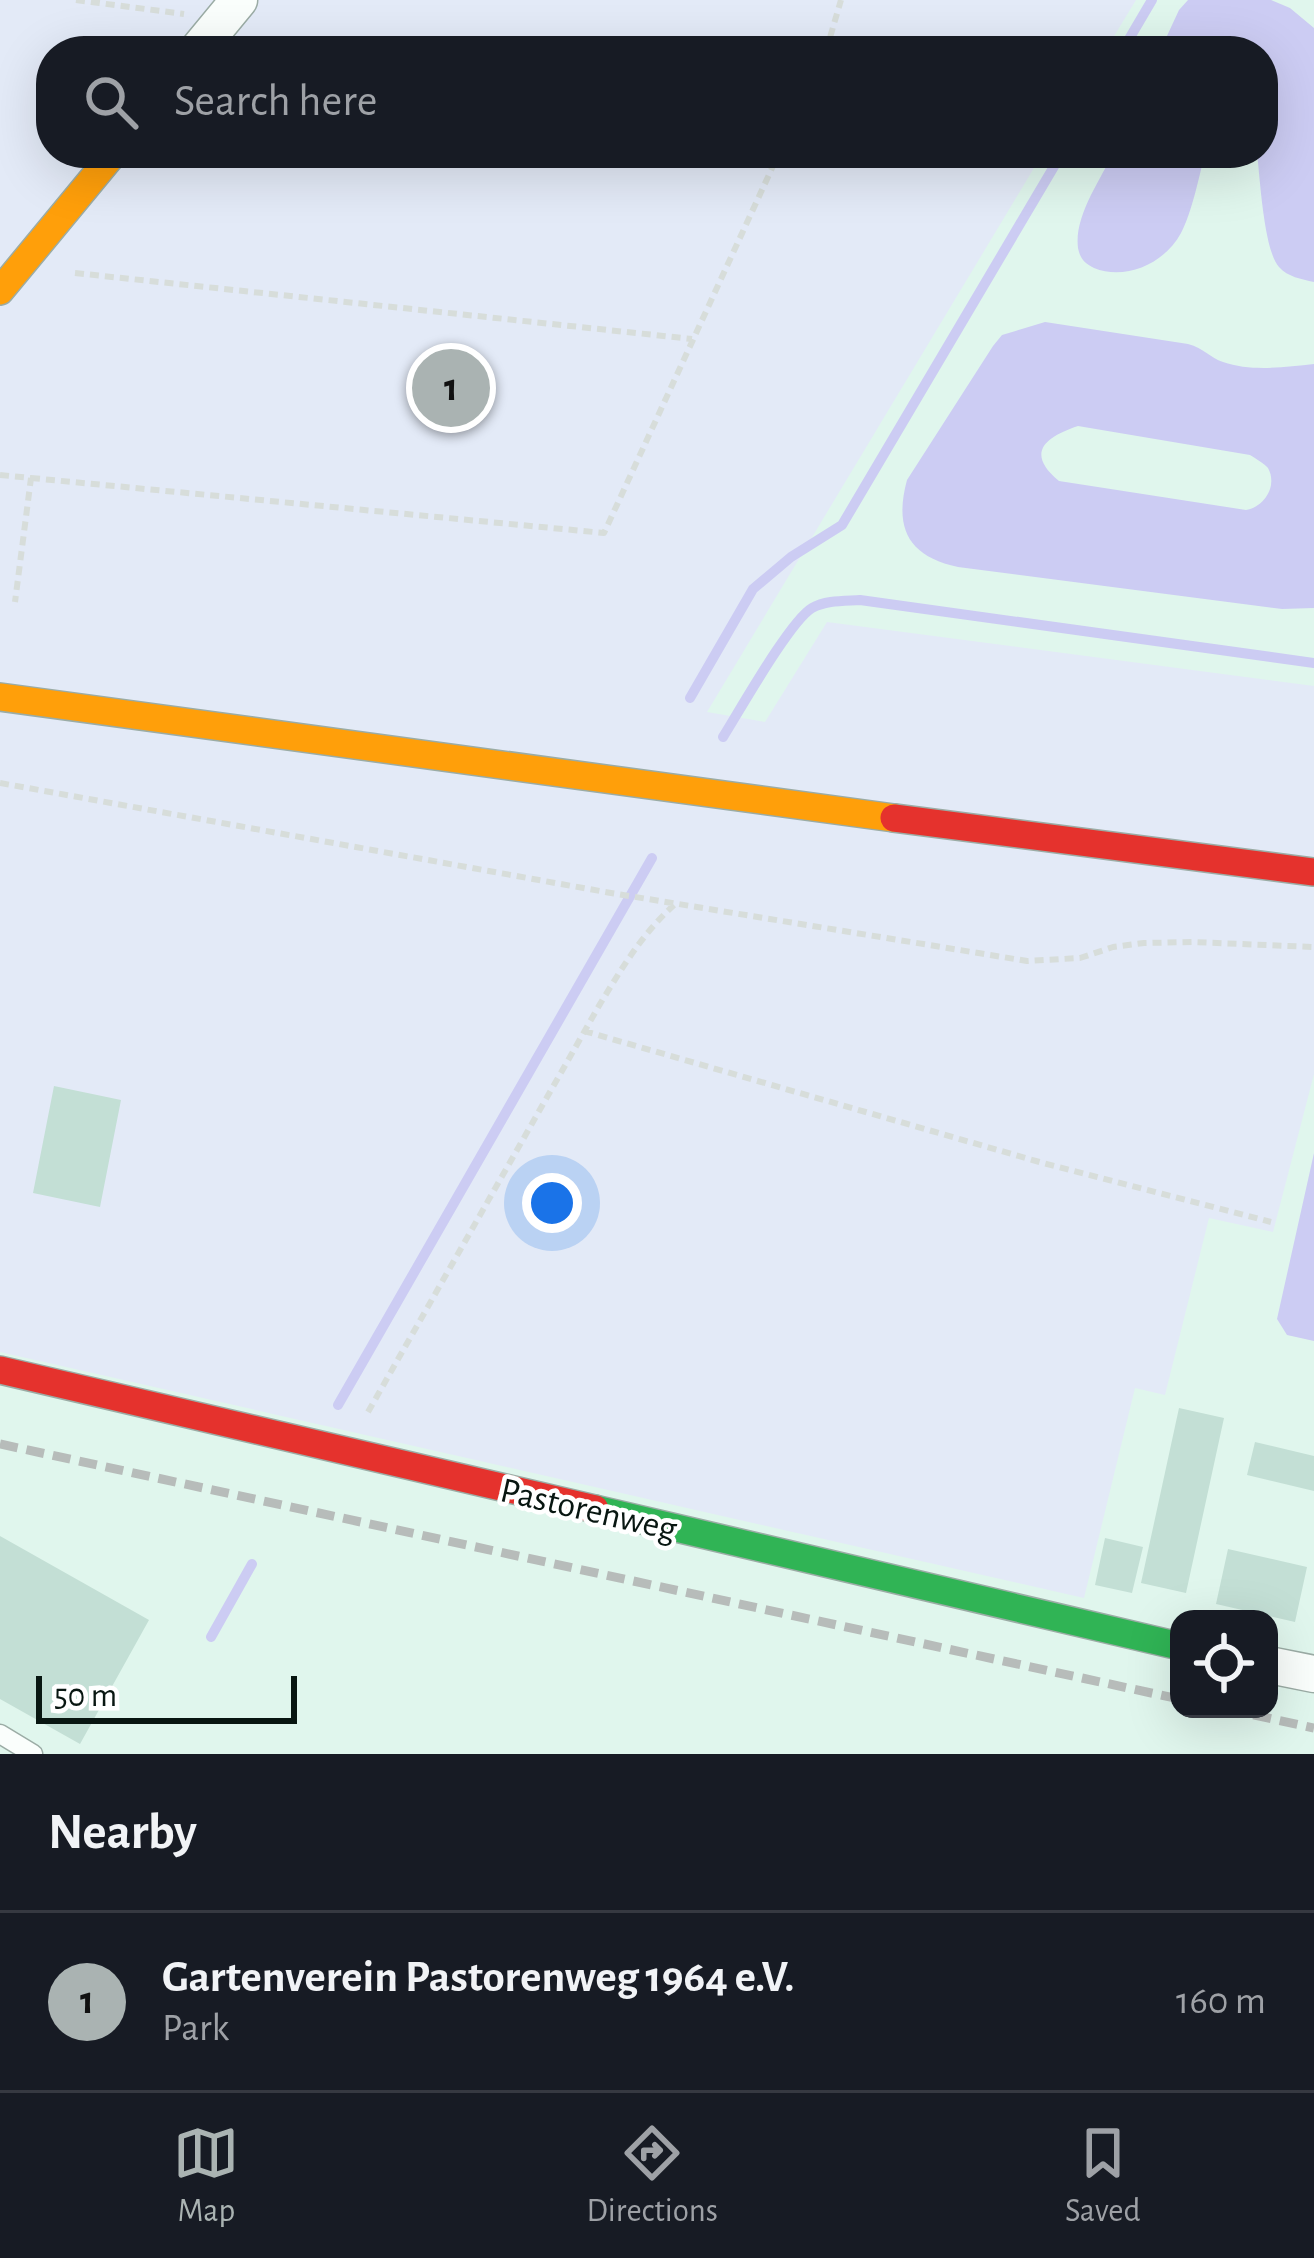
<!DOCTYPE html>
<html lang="en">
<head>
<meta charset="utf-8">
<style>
  :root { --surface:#171b24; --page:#242831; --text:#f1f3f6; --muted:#9ea1a6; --line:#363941; --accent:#aab3b2 }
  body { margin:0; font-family:"Alegreya Sans",sans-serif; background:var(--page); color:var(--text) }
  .controls { position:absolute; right:36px; bottom:36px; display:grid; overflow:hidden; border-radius:24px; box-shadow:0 12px 48px #0002 }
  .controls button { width:108px; height:108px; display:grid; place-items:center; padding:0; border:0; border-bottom:3px solid var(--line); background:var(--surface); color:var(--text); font:60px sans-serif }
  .scale { position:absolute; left:36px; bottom:30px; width:261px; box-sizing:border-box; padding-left:12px; border:6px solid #081611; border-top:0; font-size:33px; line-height:42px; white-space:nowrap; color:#081611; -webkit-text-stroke:9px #fff; paint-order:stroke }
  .you { position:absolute; left:552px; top:1203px; width:42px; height:42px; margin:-30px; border:9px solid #fff; border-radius:50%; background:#1a73e8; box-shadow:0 0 0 18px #1a73e833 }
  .badge { display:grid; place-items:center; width:78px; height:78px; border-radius:50%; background:var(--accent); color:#111; font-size:39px; font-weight:700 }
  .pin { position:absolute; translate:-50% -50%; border:6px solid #fff; box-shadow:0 3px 12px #0006 }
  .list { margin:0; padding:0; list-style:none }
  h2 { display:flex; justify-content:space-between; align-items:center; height:156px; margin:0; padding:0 48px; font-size:51px }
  h2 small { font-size:39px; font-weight:400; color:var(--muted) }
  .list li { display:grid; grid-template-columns:78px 1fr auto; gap:36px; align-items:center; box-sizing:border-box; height:180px; padding:0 48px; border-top:3px solid var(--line) }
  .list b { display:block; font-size:45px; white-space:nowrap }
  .list p { margin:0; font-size:39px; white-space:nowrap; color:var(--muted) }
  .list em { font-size:39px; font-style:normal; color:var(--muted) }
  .icon { flex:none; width:66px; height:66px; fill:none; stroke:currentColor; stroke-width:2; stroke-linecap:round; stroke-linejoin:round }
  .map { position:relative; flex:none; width:1314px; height:1754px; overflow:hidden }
  .search { position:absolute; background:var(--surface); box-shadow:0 12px 48px #0002; left:36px; right:36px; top:36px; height:132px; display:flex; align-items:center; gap:30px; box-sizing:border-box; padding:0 42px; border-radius:48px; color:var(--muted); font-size:45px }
  .sheet { height:336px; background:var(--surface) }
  nav { display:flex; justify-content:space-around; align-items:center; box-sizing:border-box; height:168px; border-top:3px solid var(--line); background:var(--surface); font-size:33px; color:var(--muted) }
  nav a { display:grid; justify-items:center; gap:6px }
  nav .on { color:var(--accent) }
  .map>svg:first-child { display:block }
  .green { fill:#e3eaf7 }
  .water { fill:#ccccf3; fill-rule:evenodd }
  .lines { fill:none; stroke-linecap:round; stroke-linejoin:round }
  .stream { stroke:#ccccf3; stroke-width:10 }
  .building { fill:#c3dfd5 }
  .lane-casing { stroke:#9baca5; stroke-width:21 }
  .street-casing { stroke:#9baca5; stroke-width:39 }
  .fast-casing { stroke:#9baca5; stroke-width:30 }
  .slow-casing { stroke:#9baca5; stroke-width:30 }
  .jam-casing { stroke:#9baca5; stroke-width:30 }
  .path { stroke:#d7ddda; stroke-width:6; stroke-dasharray:9 6; stroke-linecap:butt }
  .lane { stroke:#fafefc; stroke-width:18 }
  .street { stroke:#fafefc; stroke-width:36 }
  .fast { stroke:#30b455; stroke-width:27 }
  .slow { stroke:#ff9f0a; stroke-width:27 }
  .jam { stroke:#e5322d; stroke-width:27 }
  .rail { stroke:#b7bcba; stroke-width:9; stroke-dasharray:18 9; stroke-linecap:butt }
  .labels { text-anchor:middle; stroke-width:9; stroke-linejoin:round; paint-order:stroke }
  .street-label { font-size:36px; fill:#081611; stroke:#fff }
</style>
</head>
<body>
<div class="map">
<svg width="1314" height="1754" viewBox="0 0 1314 1754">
  <rect width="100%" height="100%" fill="#e0f6ed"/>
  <path class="green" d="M 0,0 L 1136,0 L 1105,51 L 51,51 L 51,153 L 1043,153 L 707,712 L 765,722 L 827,622 L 1314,686 L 1314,1074 L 1273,1232 L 1209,1218 L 1165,1395 L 1135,1388 L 1084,1598 L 0,1352 Z"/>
  <path class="water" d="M 1188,0 L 1271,0 L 1290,8 L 1314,28 L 1314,282 C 1301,279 1288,277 1279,267 C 1264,251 1260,178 1257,153 L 1263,153 L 1263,51 L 1160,51 L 1179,10 Z
    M 1113,153 L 1205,153 C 1199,177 1192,212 1181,233 C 1165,263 1126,281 1094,268 C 1084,263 1080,258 1078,248 C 1074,216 1100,181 1113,153 Z
    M 1045,322 L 1188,344 C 1204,348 1210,358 1223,362 C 1252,372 1284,367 1314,364 L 1314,608 L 1282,609 L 958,567 C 908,556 894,528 907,480 L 993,346 L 1002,335 ZM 1078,426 L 1250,455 C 1255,458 1265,464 1268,468 C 1278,486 1264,507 1246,510 L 1059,481 C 1025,453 1045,437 1078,426 Z
    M 1314,1153 L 1314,1341 L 1287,1335 L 1277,1319 Z"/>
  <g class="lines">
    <path class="stream" d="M 1122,51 L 1152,0
      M 690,698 L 753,589 L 791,557 L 842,525 L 1062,153
      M 723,737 C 740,710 790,621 812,608 C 826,600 844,601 860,600 L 1314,663
      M 338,1405 L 652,858
      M 211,1637 L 252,1564"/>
  </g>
  <path class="building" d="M 54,1086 L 121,1100 L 100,1207 L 33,1193 Z
    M 1179,1408 L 1224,1418 L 1186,1593 L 1141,1583 Z
    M 1255,1442 L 1314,1456 L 1314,1491 L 1247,1475 Z
    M 0,1536 L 149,1620 L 80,1744 L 0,1699 Z
    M 1105,1538 L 1143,1547 L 1132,1593 L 1095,1585 Z
    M 1228,1549 L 1307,1567 L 1295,1622 L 1216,1604 Z"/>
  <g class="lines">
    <g class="lane-casing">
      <path id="lane" d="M 0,1734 L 33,1754"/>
    </g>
    <g class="street-casing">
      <path id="street" d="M 197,51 L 239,0
        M 1269,1665 L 1314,1674"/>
    </g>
    <g class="fast-casing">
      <path id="fast" d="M 595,1509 L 1179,1646"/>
    </g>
    <g class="slow-casing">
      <path id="slow" d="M 0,291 L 114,153
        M 0,697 L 894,818"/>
    </g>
    <g class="jam-casing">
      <path id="jam" d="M 894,818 L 1314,872
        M 0,1370 L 595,1509"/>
    </g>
    <path class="path" d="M 76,0 L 184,14
      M 826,51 L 841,0
      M 75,273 L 692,339
      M 0,475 L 31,478 L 15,602
      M 31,478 L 604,533 L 779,153
      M 0,783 L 611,893 L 1027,961 L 1080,958 L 1113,947 L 1144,943 L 1192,942 L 1314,947
      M 584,1031 L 1043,1163 L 1271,1222
      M 368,1412 L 600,1004 C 622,968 642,934 674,905"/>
    <use href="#lane" class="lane"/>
    <use href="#street" class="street"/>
    <use href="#fast" class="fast"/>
    <use href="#slow" class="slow"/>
    <use href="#jam" class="jam"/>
    <path class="rail" d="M 0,1444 L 1179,1699
      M 1227,1709 L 1314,1728"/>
  </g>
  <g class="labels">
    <g class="street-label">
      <text transform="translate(589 1508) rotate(13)" y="13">Pastorenweg</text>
    </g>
  </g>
</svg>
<div class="controls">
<button><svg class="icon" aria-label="locate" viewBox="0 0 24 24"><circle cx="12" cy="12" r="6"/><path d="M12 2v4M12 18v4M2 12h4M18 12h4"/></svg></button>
</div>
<div class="scale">50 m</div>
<div class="you"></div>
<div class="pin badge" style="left:451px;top:388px">1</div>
<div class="search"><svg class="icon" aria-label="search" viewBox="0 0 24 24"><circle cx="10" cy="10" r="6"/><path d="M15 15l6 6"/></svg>Search here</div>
</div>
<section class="sheet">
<h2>Nearby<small></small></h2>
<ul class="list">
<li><span class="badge">1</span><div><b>Gartenverein Pastorenweg 1964 e.V.</b><p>Park</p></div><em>160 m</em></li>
</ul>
</section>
<nav>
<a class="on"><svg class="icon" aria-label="map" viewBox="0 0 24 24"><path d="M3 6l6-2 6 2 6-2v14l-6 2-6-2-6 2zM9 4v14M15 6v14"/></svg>Map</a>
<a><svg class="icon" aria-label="directions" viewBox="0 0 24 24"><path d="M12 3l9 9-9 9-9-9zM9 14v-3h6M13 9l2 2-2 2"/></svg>Directions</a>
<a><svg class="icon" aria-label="saved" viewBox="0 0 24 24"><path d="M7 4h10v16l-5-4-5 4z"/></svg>Saved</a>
</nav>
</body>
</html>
